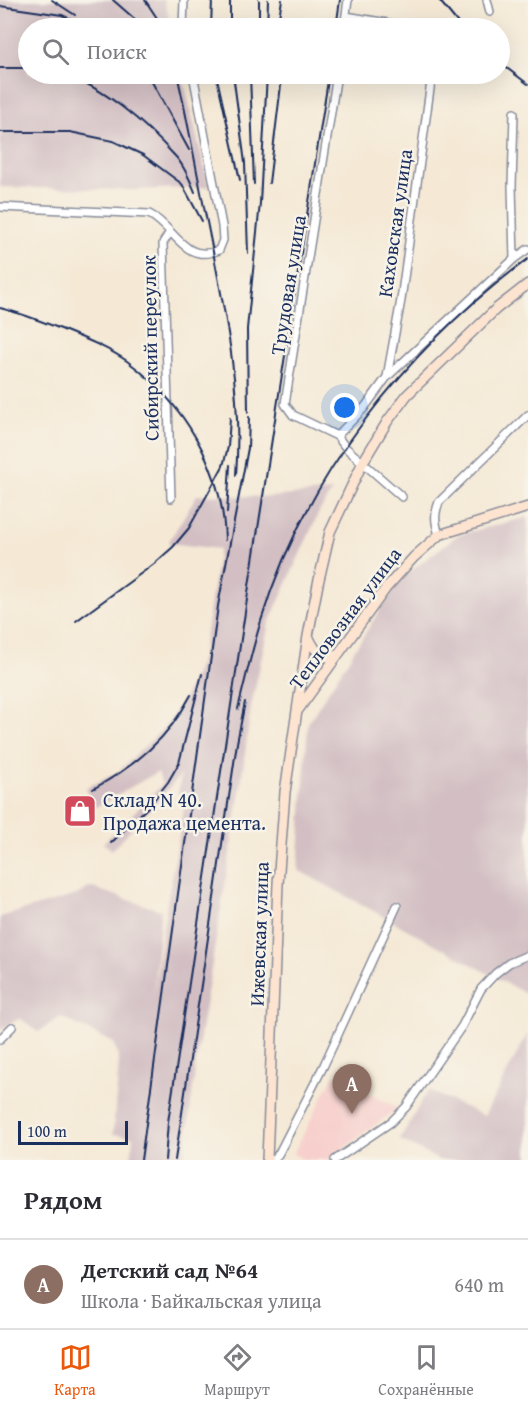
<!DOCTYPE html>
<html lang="ru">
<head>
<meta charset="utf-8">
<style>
  :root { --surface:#fff; --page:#f2f2f3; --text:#2b2b33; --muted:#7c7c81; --line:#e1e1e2; --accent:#ea580c }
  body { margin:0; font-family:"Gentium Book Plus",serif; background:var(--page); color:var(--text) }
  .scale { position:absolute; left:18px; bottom:15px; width:110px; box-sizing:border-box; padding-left:6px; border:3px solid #1b2f5e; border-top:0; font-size:16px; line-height:21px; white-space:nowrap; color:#1b2f5e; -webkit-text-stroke:4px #f7f3e8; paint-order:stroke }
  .you { position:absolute; left:345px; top:408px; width:21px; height:21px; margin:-15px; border:4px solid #fff; border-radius:50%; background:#1a73e8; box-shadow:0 0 0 9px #1a73e833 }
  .badge { display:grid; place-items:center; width:39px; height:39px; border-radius:50%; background:var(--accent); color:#fff; font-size:20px; font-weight:700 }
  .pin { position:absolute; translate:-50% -50px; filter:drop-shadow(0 2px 3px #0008) }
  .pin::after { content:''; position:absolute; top:32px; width:21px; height:18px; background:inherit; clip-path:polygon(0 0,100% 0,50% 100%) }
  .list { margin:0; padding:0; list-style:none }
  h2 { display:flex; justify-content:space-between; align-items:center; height:78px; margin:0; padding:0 24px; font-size:26px }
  h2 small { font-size:20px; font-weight:400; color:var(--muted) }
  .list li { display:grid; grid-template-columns:39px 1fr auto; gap:18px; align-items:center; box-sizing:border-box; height:90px; padding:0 24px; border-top:2px solid var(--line) }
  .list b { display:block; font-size:22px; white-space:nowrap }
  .list p { margin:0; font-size:20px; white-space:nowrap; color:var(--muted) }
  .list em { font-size:20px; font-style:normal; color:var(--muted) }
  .icon { flex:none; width:33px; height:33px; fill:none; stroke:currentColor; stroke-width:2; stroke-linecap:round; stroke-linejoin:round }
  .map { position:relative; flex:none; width:528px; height:1160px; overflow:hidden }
  .search { position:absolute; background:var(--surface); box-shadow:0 6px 24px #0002; left:18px; right:18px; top:18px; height:66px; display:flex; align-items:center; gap:15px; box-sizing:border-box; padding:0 21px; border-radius:33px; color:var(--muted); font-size:22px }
  .sheet { height:168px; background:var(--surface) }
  nav { display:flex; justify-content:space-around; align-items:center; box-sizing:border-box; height:84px; border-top:2px solid var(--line); background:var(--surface); font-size:16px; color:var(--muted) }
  nav a { display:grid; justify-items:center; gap:3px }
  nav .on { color:var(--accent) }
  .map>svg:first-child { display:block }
  .built { fill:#f7d0cd }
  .industrial { fill:#d2bec3 }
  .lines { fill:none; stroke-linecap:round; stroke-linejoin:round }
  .street-casing { stroke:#888c9a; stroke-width:10 }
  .secondary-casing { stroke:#888c9a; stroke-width:12 }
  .street { stroke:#fff; stroke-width:7 }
  .secondary { stroke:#fde4d0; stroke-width:9 }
  .rail { stroke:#1b2f5e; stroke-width:2 }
  .labels { text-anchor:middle; stroke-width:5; stroke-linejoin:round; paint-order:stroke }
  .street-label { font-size:20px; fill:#1b2f5e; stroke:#f7f3e8 }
  .poi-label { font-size:20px; fill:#1b2f5e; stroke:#f7f3e8; text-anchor:start }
</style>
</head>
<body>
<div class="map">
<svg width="528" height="1160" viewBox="0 0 528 1160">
  <rect width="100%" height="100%" fill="#f7f3e8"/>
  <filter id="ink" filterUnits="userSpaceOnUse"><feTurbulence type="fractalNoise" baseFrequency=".0167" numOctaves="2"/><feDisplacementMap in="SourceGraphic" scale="12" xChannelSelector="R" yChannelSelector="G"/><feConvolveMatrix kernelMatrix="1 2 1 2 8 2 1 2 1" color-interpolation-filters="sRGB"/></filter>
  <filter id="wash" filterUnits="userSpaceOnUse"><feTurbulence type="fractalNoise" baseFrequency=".008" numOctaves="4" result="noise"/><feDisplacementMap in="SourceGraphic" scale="24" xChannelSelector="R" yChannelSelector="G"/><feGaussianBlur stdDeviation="1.35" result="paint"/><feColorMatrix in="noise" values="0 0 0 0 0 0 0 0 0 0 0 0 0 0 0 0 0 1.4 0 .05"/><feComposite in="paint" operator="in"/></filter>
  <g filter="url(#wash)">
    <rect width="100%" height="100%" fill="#f5e9d6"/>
    <path class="built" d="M 334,1075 L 398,1108 L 328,1160 L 305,1160 L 293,1154 Z"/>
    <path class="industrial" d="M 0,0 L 164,0 L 172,28 L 28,28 L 28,74 L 182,74 L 209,187 L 133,190 L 0,187 Z
      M 332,491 L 319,512 L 269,623 L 251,707 L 241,784 L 196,1062 L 184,1160 L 131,1160 L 133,1137 L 113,1134 L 119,1061 L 114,1043 L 61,1017 L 38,1032 L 20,1018 L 0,1030 L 0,917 L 77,895 L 90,887 L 159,910 L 161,909 L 153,998 L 164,922 L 186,796 L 178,794 L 181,775 L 112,850 L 103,843 L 162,785 L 158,772 L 92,809 L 86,788 L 118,772 L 165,727 L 183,701 L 202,658 L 219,549 L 168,543 L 197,495 L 271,497 Z
      M 528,517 L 528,995 L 298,870 L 308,723 L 400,579 L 458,535 Z
      M 528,1033 L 528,1160 L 439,1160 L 400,1140 L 428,1090 L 484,1116 Z"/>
  </g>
  <g filter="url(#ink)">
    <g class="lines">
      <g class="street-casing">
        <path id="street" d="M 487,0 L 490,12
          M 346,16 L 417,28
          M 183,28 L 184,0
          M 344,28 L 348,0
          M 337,74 L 285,404 L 293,415 L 337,436 L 346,448 L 402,497
          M 0,207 L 149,214 C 174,226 184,265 219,250 L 223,240 L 222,226 L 193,74
          M 170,232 L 163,243 L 171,498
          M 514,259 L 512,187 L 514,113
          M 387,377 L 401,300 L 432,74
          M 337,436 L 365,407 L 387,377 L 514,259 L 528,249
          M 439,535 C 435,522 434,515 439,502 L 528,415
          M 0,1039 L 12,1027
          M 274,1160 L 279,1153 L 324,1065 L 397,906
          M 335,1160 L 391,1122 L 406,1107 L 462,1026 L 481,989 L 496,973 L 509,963 L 528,955"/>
      </g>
      <g class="secondary-casing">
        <path id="secondary" d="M 309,638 C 315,651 323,662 338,654
          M 298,710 L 386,588 L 414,557 L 439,535 L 528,507
          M 267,1160 L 278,884 L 285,792 L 308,636 L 318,584 L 330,532 L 363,462 L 387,422 L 407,395 L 496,309 L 528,284"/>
      </g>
      <use href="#street" class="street"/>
      <use href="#secondary" class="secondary"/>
      <path class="rail" d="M 52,0 L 75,15
        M 113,0 L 145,28
        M 145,0 L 157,18 L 161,28
        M 230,0 L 230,28
        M 259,0 L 259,28
        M 439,0 L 462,28
        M 0,6 L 62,15 L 90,28
        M 211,28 L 212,0
        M 267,28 L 268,0
        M 277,28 L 282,0
        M 336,28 L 340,0
        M 500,63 L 528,84
        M 0,68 L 28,68
        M 62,74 C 102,85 147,125 175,156 C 184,165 190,180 195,192
        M 143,74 L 152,82 L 189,150
        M 177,74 C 188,121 196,169 206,217 C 223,302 243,389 236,475
        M 216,74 L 240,180
        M 233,74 L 245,163 L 248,253
        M 250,74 L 254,184
        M 0,132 L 70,132 L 113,141 L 143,155 L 182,184 L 202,221
        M 269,183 L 281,85
        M 0,308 C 21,313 41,321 61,329 C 83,338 107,347 127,361 C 184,403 223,468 225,540
        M 248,412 L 247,329 L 260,203 L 267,74
        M 227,513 L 230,465
        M 76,621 L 154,564 L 173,547 L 189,528 L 223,466 L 228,447 L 230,418
        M 238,709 C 245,680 252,650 261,621 C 305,476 407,348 528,259
        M 93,789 C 136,765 168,739 191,695
        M 111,843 L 149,806 L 168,782 L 179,763 L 202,674
        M 141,1160 L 218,606 L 248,448 L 249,417
        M 165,1160 L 168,1122 L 249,586 L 329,74
        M 175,1160 L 237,743 L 245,702"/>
    </g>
  </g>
  <defs>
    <g id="shop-square" transform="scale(1.725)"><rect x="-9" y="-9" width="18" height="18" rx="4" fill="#d1495b" stroke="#f7f3e8"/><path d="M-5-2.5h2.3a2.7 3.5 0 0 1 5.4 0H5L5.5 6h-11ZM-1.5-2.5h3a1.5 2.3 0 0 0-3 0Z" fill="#fff"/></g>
  </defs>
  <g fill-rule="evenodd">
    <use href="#shop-square" x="80" y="811"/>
  </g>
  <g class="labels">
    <g class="street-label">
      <text transform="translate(395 223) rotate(-82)" y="7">Каховская улица</text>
      <text transform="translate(288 285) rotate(-81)" y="7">Трудовая улица</text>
      <text transform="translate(150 348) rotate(-91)" y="7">Сибирский переулок</text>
      <text transform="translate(345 618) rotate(-53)" y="7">Тепловозная улица</text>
      <text transform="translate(259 934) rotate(-88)" y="7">Ижевская улица</text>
    </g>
    <g class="poi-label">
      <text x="103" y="807">Склад N 40.<tspan x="103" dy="23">Продажа цемента.</tspan></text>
    </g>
  </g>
</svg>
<div class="scale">100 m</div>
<div class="you"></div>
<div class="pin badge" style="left:352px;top:1114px;background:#8d6e63">A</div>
<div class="search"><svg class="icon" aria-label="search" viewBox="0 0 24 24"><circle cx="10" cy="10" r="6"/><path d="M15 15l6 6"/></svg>Поиск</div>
</div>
<section class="sheet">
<h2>Рядом<small></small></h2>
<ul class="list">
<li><span class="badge" style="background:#8d6e63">A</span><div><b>Детский сад №64</b><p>Школа · Байкальская улица</p></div><em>640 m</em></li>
</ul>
</section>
<nav>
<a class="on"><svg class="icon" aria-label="map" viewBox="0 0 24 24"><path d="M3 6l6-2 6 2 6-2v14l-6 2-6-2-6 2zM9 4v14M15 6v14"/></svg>Карта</a>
<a><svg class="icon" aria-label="directions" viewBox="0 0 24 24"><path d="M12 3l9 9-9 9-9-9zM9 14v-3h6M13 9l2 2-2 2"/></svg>Маршрут</a>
<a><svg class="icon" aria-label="saved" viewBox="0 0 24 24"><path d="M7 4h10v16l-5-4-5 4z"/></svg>Сохранённые</a>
</nav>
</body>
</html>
